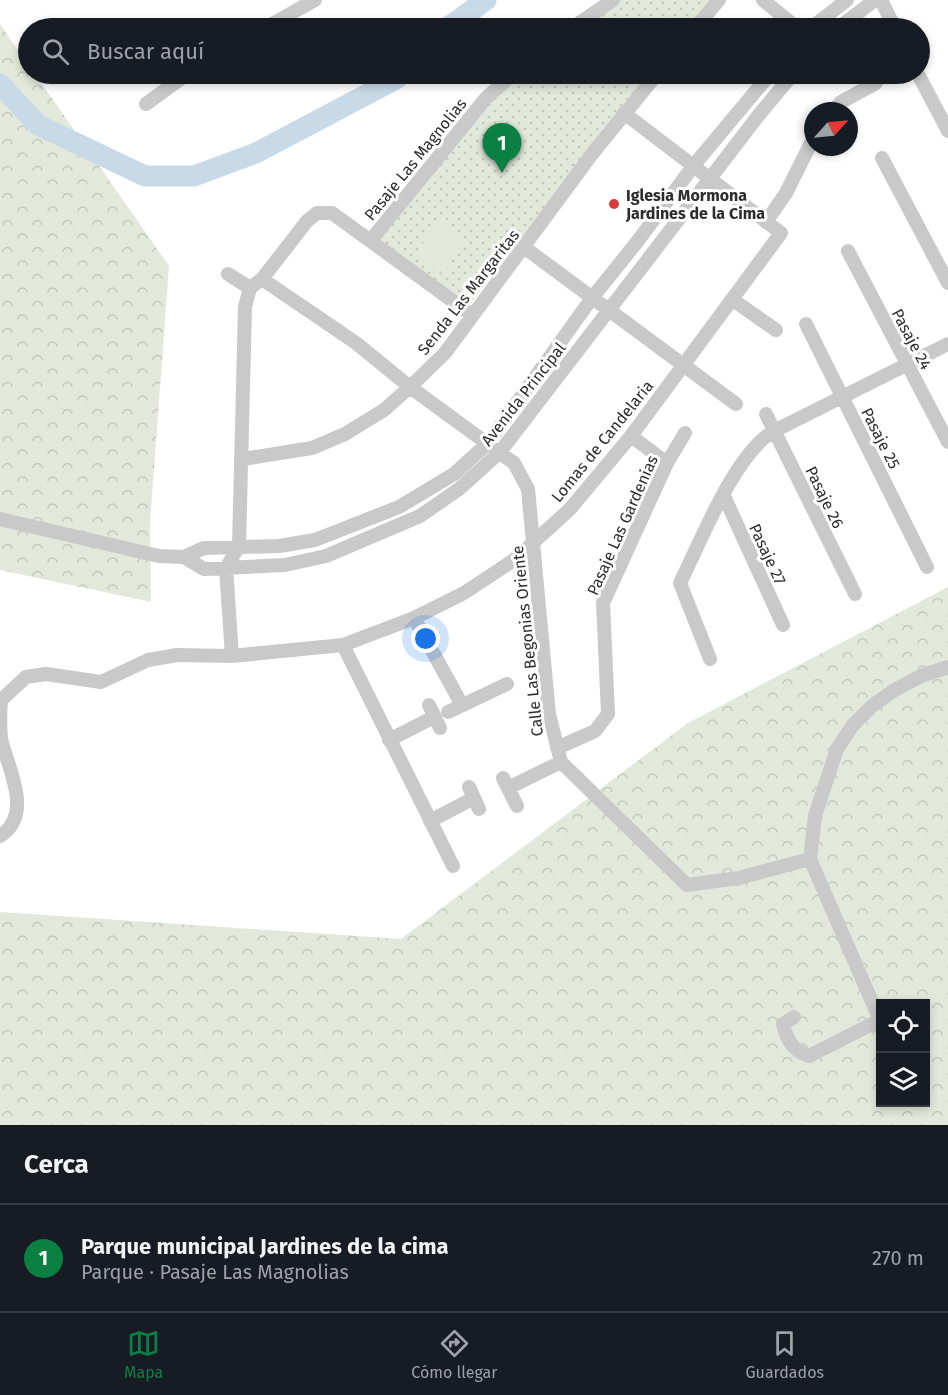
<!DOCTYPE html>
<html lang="es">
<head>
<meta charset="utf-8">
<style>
  :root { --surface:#171b24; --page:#242831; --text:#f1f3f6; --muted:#9ea1a6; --line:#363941; --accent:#0b8043 }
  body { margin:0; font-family:"Fira Sans",sans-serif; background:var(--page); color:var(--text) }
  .controls { position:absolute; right:18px; bottom:18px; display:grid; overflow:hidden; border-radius:0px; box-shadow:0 3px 9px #0003 }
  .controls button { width:54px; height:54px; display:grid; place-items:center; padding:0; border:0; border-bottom:2px solid var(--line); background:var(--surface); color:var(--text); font:30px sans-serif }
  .compass { position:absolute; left:804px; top:102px; width:54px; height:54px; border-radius:50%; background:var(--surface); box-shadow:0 3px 9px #0003; rotate:63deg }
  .you { position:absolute; left:426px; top:639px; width:21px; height:21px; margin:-15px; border:4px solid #fff; border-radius:50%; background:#1a73e8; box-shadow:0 0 0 9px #1a73e833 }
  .badge { display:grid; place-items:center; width:39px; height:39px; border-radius:50%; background:var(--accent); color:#fff; font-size:20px; font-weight:700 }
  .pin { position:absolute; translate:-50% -50px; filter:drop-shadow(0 2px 3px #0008) }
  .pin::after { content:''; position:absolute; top:32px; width:21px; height:18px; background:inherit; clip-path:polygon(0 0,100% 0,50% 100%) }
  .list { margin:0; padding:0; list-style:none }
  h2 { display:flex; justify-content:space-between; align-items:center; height:78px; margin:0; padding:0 24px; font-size:26px }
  h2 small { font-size:20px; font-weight:400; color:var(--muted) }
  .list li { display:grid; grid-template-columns:39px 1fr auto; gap:18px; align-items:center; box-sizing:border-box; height:108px; padding:0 24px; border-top:2px solid var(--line) }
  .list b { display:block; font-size:22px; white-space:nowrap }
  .list p { margin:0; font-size:20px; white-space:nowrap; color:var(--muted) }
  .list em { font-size:20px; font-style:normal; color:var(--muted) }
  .icon { flex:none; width:33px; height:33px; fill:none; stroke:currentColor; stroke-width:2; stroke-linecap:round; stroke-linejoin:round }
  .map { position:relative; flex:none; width:948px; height:1125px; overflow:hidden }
  .search { position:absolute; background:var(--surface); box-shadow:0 3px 9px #0003; left:18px; right:18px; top:18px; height:66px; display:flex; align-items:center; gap:15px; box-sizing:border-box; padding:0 21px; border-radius:33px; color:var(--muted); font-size:22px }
  .sheet { height:186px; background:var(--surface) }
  nav { display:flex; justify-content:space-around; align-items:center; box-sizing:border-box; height:84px; border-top:2px solid var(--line); background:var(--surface); font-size:16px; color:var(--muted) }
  nav a { display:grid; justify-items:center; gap:3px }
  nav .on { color:var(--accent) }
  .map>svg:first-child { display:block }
  .grass { fill:url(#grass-dots) }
  .forest { fill:url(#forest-crowns); fill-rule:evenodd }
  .pitch { fill:#e2e9db }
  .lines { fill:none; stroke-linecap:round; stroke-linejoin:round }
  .river { stroke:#c8dae8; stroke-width:21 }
  .minor { stroke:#c9c9c9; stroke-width:14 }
  .poi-dot { fill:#d73b3e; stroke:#fff; stroke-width:2 }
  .labels { text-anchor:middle; stroke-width:6; stroke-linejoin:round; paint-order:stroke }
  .street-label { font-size:16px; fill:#2c2c2c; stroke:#fff }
  .poi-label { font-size:16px; font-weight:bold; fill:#2c2c2c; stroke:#fff; text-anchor:start }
</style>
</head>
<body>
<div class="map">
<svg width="948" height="1125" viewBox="0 0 948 1125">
  <defs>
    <pattern id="grass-dots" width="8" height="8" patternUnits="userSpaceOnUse" patternTransform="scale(1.5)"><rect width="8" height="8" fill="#e2e9db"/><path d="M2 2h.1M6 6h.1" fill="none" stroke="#c2c8bc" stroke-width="1.8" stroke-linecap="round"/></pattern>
    <pattern id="forest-crowns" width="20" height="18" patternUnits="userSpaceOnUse" patternTransform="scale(1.5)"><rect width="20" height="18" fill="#e2e9db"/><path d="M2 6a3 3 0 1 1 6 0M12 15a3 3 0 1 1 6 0" fill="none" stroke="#c2c8bc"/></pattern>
  </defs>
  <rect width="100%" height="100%" fill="#fff"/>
  <path class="grass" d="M 621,0 L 715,0 L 690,28 L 581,28 Z
    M 523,74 L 650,74 L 624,103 L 469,306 L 378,240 L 487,106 Z"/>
  <path class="forest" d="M 0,24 L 28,65 L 28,74 L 35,74 L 169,266 L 150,523 L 151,602 L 0,570 Z
    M 948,587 L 948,1125 L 0,1125 L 0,912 L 401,939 L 688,723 ZM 880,1004 L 926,1004 L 926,1102 L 880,1102 Z"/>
  <path class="pitch" d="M 441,218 L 466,240 L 443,274 L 416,253 Z"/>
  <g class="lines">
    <path class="river" d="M 447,28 L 486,0
      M 0,84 L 38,125 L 145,176 L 194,176 L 256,153 L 396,79 L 402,74"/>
    <path class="minor" d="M 763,0 L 797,28
      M 881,0 L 895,28
      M 265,28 L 315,0
      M 572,28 L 613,0
      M 695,28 L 719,0
      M 811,28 L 847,0
      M 838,28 L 875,0
      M 918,74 L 948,131
      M 146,104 L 187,74
      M 833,111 L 841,102 L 876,83
      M 882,158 L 948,283
      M 766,222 L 786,193 L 813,139
      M 371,240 L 486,98 L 513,74
      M 525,248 L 736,404
      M 848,251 L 948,442
      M 228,274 L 250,288
      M 262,279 L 356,343 L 410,387 L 514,463 L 528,489 L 549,714 L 561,762 L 687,885 L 739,878 L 810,859
      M 733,300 L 776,330
      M 806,324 L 927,567
      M 766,414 L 855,594
      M 631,436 L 667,463
      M 243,459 L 312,448 L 345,434 L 384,410 L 410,387 L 445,353 L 592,154 L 657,74
      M 724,496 L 783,625
      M 0,519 L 159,556 L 184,557 L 204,569 L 285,565 L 326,556 L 420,516 L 459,489 L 500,452 L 758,116 L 793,74
      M 184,557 L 204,548 L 279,546 L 315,540 L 399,507 L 454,474 L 488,443 L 592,298 L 637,242 L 694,165 L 770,74
      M 414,618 L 462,705
      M 343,645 L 453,866
      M 232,656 L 226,568 L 239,546 L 245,307 L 250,288 L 262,279 L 307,221 L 317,213 L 332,213 L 472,315
      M 710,659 L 680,583 C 701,541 735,453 774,431 L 948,344
      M 429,705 L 440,728
      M 448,712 L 507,684
      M 389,740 L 434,717
      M 557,748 L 595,731 L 608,714 L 603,603 L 667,463 L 685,433
      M 503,778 L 517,806
      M 469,787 L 479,809
      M 508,788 L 561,762
      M 430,821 L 474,798
      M 0,836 C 34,815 8,768 1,739 C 0,727 0,713 1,700 L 26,677 L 46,674 L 101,682 L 148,660 L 177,655 L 232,656 L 343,645 L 414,618 L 464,593 L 514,560 L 570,509 L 631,436 L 781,233 L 624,113
      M 794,1017 L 783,1024 C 787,1040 793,1051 809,1056 L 880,1020 L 810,859 L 815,816 L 837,749 L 853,725 L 872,706 L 893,691 L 921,676 L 948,667"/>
  </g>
  <circle class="poi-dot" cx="614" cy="204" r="6"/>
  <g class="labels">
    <g class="street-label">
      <text transform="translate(415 159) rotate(-51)" y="6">Pasaje Las Magnolias</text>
      <text transform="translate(468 292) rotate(-52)" y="6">Senda Las Margaritas</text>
      <text transform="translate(912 339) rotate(62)" y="6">Pasaje 24</text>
      <text transform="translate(523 394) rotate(-52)" y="6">Avenida Principal</text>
      <text transform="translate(881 438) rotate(63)" y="6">Pasaje 25</text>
      <text transform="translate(602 441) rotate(-51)" y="6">Lomas de Candelaria</text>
      <text transform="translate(825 497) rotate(64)" y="6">Pasaje 26</text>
      <text transform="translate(622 525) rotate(-66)" y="6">Pasaje Las Gardenias</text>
      <text transform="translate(768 554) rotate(65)" y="6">Pasaje 27</text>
      <text transform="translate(527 641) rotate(-96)" y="6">Calle Las Begonias Oriente</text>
    </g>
    <g class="poi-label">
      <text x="626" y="201">Iglesia Mormona<tspan x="626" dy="18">Jardines de la Cima</tspan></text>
    </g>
  </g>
</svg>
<div class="controls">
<button><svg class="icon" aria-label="locate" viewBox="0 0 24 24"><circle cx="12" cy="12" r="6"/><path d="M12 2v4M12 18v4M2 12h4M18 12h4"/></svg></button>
<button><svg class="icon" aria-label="layers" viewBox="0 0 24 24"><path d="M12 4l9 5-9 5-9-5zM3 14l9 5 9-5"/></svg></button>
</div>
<svg class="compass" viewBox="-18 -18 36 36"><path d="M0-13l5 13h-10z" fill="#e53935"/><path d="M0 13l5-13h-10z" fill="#9ea1a6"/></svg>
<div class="you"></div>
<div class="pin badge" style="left:502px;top:173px">1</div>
<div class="search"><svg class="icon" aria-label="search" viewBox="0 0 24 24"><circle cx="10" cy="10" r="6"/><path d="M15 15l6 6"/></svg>Buscar aquí</div>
</div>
<section class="sheet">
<h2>Cerca<small></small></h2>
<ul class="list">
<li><span class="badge">1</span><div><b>Parque municipal Jardines de la cima</b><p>Parque · Pasaje Las Magnolias</p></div><em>270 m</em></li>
</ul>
</section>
<nav>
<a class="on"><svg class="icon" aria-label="map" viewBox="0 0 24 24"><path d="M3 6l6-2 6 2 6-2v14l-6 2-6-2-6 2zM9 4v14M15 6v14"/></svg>Mapa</a>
<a><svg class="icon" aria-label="directions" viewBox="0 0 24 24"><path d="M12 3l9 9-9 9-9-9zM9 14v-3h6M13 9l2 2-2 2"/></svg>Cómo llegar</a>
<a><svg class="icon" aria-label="saved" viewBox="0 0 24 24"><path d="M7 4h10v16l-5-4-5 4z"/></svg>Guardados</a>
</nav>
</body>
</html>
